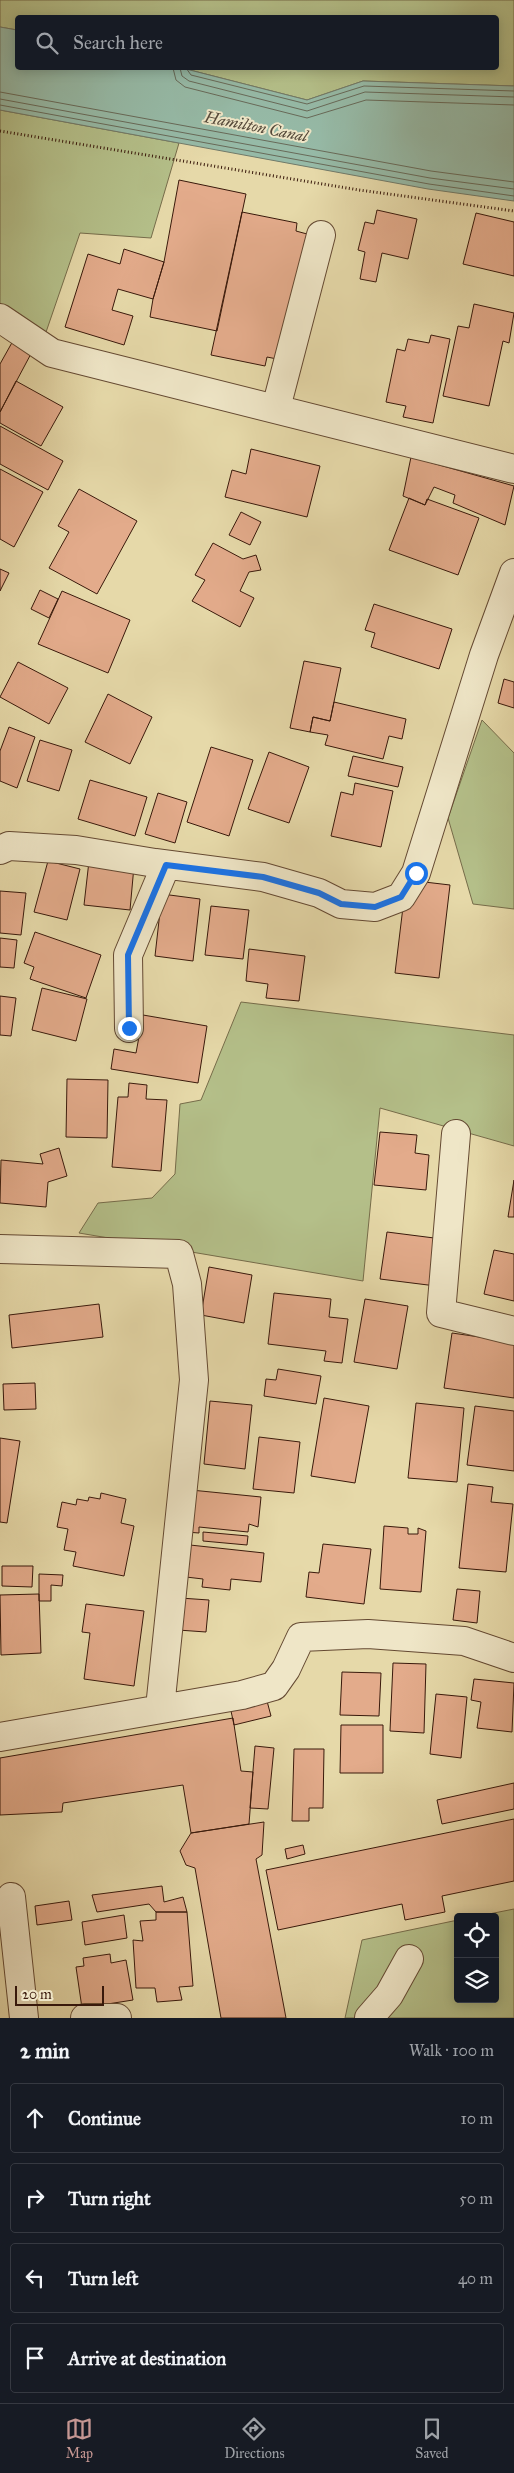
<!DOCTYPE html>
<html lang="en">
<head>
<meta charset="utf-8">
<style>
  :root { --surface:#171b24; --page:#242831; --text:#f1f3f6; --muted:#9ea1a6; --line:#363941; --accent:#c59692 }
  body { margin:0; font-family:"IM FELL Great Primer",serif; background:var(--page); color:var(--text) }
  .controls { position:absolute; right:15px; bottom:15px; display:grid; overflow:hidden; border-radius:5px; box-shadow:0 2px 12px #0003 }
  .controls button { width:45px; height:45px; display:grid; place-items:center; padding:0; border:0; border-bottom:1px solid var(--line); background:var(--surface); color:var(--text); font:25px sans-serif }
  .scale { position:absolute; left:15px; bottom:12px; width:89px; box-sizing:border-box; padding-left:5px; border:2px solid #39190b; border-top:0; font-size:14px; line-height:18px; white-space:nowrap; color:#39190b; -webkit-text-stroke:4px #efe6c7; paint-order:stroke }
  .stop { position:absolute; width:15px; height:15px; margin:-11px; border:4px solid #1a73e8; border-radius:50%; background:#fff }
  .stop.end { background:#1a73e8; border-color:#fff; box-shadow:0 1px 5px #0008 }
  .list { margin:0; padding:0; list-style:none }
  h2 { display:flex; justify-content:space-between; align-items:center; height:65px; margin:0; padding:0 20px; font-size:21px }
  h2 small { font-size:16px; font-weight:400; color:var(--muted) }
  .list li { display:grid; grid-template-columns:32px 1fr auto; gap:15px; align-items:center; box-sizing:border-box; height:70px; margin:0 10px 10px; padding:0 10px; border:1px solid var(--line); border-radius:5px }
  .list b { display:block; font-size:19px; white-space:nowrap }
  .list em { font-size:16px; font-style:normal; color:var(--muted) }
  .icon { flex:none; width:28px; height:28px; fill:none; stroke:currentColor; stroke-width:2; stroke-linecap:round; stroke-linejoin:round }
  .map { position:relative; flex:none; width:514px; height:2018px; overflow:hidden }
  .search { position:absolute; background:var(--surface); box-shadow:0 2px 12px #0003; left:15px; right:15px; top:15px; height:55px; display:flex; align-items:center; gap:12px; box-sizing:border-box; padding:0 18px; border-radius:5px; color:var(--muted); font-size:19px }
  .sheet { height:385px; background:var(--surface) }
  nav { display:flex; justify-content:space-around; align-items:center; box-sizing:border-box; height:70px; border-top:1px solid var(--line); background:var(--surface); font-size:14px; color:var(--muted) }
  nav a { display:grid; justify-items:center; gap:2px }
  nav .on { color:var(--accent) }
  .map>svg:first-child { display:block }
  .green { fill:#b4bf89; stroke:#766c4a }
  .water { fill:#96baa7; stroke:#717a69 }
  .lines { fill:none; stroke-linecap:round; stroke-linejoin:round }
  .shore { stroke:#686a59; stroke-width:1 }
  .building { fill:#e3ab8b; stroke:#39190b }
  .minor-casing { stroke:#644932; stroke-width:30 }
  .path { stroke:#39190b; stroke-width:3; stroke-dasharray:1 2.5; stroke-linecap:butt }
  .minor { stroke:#efe6c7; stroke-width:28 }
  .route { stroke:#1a73e8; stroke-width:6 }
  .labels { text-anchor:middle; stroke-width:4; stroke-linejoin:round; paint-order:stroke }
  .water-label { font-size:16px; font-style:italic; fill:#55493a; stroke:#efe6c7 }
</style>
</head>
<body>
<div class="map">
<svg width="514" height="2018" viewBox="0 0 514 2018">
  <rect width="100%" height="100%" fill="#e6d9a9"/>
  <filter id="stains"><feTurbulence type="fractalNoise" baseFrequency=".004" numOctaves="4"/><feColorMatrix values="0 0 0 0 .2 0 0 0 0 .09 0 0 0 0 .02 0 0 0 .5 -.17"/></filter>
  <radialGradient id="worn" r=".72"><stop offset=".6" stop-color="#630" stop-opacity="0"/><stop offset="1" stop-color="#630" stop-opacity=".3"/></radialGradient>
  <path class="green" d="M 0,0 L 514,0 L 514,86 L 363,81 L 307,100 L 182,68 L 496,68 L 496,18 L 18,18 L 17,30 L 0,27 Z
    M 0,110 L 179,143 L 151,238 L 80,233 L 44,338 L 0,315 Z
    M 482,720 L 514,753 L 514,909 L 473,904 L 448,818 Z
    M 241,1002 L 514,1035 L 514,1146 L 380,1108 L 363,1281 L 79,1233 L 98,1203 L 152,1198 L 175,1174 L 180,1104 L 201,1100 Z
    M 514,1909 L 514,2018 L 345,2018 L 362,1940 L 458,1920 L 458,1999 L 495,1999 L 495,1917 L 474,1917 Z"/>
  <path class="water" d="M 0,27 L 17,30 L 18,68 L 182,68 L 307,100 L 363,81 L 514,86 L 514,201 L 428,189 L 0,110 Z"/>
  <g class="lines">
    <path class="shore" d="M 173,68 L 176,80 L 185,87 L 307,118 L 366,100 L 514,105
      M 180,68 L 182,76 L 189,81 L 307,111 L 365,92 L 514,97
      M 186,68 L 191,75 L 307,104 L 364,86 L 514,91
      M 0,92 L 431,171 L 514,182
      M 0,99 L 430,178 L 514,189
      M 0,105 L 429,184 L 514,196"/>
  </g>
  <path class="building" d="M 179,180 L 246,194 L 217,331 L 150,317 L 153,299 L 164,262 Z
    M 377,210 L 417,219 L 408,259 L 382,253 L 376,282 L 360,279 L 365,252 L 358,250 L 365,222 L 374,224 Z
    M 242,212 L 297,223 L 296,231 L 307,234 L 282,360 L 267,357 L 265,366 L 211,355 Z
    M 476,213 L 514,222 L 514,276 L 463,264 Z
    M 124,249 L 164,262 L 153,299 L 118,289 L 112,310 L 133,316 L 124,345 L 65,327 L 88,254 L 120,264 Z
    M 474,304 L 514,313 L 509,343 L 503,341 L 489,406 L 443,396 L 458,326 L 469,328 Z
    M 431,335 L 450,339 L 433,423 L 403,417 L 406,406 L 386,402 L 397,349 L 405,351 L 408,339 L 429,343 Z
    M 14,339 L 33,350 L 0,412 L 0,364 Z
    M 16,381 L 63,407 L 41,446 L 0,423 L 0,412 Z
    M 0,426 L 63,461 L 48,490 L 0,464 Z
    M 251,449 L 320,466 L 307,517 L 225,497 L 232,470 L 246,474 Z
    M 411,457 L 514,486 L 505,525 L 453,503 L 455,495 L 434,487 L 425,505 L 403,496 Z
    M 0,469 L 43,492 L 14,547 L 0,539 Z
    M 79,489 L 137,521 L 97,594 L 49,568 L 69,532 L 58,526 Z
    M 409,498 L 425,505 L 427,499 L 479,518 L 458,575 L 389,550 Z
    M 241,512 L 261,522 L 250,545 L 229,535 Z
    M 213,543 L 243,559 L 256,555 L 261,570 L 249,572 L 240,591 L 254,598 L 240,627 L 192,601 L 205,580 L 195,575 Z
    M 0,569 L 9,573 L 0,591 Z
    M 40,590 L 58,599 L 49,618 L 31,609 Z
    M 62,591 L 130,620 L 108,673 L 38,644 Z
    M 374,604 L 452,629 L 439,669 L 371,647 L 375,633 L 365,630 Z
    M 304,661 L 341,668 L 330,721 L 313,717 L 310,732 L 290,728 Z
    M 18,662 L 68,688 L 49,724 L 0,697 Z
    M 504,679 L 514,682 L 514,708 L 498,703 Z
    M 108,694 L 152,717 L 130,764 L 85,742 Z
    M 334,702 L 406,719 L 402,739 L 389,736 L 383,759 L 325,745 L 328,735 L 310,732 L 313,717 L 330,721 Z
    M 9,727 L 35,737 L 17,788 L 0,781 L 0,751 Z
    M 40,740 L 72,750 L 59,791 L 27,781 Z
    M 211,747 L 253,760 L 229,836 L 187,822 Z
    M 269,752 L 309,767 L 289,823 L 248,809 Z
    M 353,756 L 403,767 L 398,787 L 348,776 Z
    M 90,780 L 147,797 L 135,836 L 78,819 Z
    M 355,783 L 393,791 L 381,847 L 331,836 L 341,792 L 353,795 Z
    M 158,793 L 187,802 L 175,843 L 145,834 Z
    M 48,861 L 80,869 L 67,920 L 34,912 Z
    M 89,861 L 134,866 L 130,910 L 84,905 Z
    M 416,881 L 450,885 L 439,978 L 395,973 L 403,907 L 413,905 Z
    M 0,891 L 26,893 L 21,935 L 0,933 Z
    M 162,894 L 200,899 L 193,961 L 155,956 Z
    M 211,906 L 249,910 L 243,959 L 205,955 Z
    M 35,932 L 101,955 L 86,998 L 30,979 L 34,967 L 24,963 Z
    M 0,938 L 17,940 L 14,968 L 0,967 Z
    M 249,949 L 305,956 L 299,1001 L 266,998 L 268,984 L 246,981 Z
    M 42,988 L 87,999 L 76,1041 L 32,1030 Z
    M 0,996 L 16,998 L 11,1036 L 0,1035 Z
    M 143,1015 L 207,1026 L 198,1083 L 111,1069 L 114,1049 L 136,1053 Z
    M 67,1079 L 108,1080 L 107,1138 L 66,1137 Z
    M 129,1083 L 147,1085 L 146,1099 L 167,1100 L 161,1171 L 112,1167 L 118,1097 L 128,1097 Z
    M 380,1132 L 417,1135 L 415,1153 L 429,1155 L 426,1190 L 374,1185 Z
    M 59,1148 L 67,1176 L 48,1182 L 46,1207 L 0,1203 L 1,1160 L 43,1164 L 40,1154 Z
    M 514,1180 L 514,1217 L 508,1217 Z
    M 387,1232 L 442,1239 L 436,1286 L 380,1279 Z
    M 494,1250 L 514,1254 L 514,1301 L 484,1294 Z
    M 209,1267 L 252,1275 L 244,1323 L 201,1315 Z
    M 274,1293 L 331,1299 L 329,1317 L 348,1319 L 342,1363 L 324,1361 L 326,1351 L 268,1344 Z
    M 365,1299 L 408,1306 L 397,1369 L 354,1362 Z
    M 99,1304 L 103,1337 L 12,1348 L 9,1315 Z
    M 452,1333 L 514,1342 L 514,1398 L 444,1388 Z
    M 278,1369 L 321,1376 L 316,1404 L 264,1396 L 266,1379 L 276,1380 Z
    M 35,1383 L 36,1409 L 4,1410 L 3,1384 Z
    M 324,1398 L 369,1406 L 355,1483 L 311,1476 Z
    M 210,1401 L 252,1405 L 245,1469 L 204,1464 Z
    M 416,1403 L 464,1408 L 457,1482 L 408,1478 Z
    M 475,1406 L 514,1411 L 514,1471 L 467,1465 Z
    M 259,1437 L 300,1442 L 294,1493 L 253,1489 Z
    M 0,1438 L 20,1441 L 7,1523 L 0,1522 Z
    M 468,1484 L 493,1487 L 491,1502 L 513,1504 L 506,1572 L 459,1568 Z
    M 191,1490 L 261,1497 L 258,1527 L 249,1524 L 248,1532 L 199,1527 L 199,1533 L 186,1532 Z
    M 101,1493 L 126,1499 L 121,1523 L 134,1526 L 124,1576 L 73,1566 L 76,1552 L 64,1550 L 68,1529 L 57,1527 L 62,1502 L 76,1505 L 77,1499 L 88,1501 L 89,1497 L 100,1499 Z
    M 384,1526 L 408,1528 L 408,1534 L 418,1534 L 418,1528 L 426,1531 L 421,1592 L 380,1589 Z
    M 203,1532 L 248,1536 L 247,1545 L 203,1541 Z
    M 323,1544 L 371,1549 L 364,1604 L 306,1597 L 309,1572 L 319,1573 Z
    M 190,1545 L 264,1553 L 261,1582 L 231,1579 L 230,1590 L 202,1587 L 203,1579 L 186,1577 Z
    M 2,1566 L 33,1566 L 32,1587 L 2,1586 Z
    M 39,1574 L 63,1575 L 62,1586 L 51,1585 L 51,1601 L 39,1601 Z
    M 457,1589 L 480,1591 L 477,1623 L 453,1620 Z
    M 39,1594 L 41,1653 L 1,1655 L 0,1595 Z
    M 180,1598 L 209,1600 L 206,1632 L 178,1630 Z
    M 86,1604 L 144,1611 L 134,1686 L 84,1679 L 90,1633 L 82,1632 Z
    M 393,1663 L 426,1664 L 424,1733 L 390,1731 Z
    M 342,1672 L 381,1673 L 379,1716 L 340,1715 Z
    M 474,1679 L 514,1683 L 512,1732 L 477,1728 L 481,1702 L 471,1700 Z
    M 436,1694 L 467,1697 L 461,1758 L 430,1754 Z
    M 267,1701 L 271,1716 L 234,1725 L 231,1711 Z
    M 233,1718 L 241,1771 L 253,1772 L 249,1824 L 191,1833 L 183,1785 L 63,1803 L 62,1812 L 0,1815 L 0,1758 Z
    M 341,1725 L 383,1725 L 383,1773 L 340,1773 Z
    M 255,1746 L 274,1748 L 268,1809 L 250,1808 Z
    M 294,1749 L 324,1749 L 323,1808 L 309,1808 L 309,1821 L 292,1821 Z
    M 514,1783 L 514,1809 L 442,1824 L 437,1800 Z
    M 514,1819 L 514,1881 L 442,1896 L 445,1912 L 405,1920 L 402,1904 L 278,1930 L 266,1870 Z
    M 264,1822 L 262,1855 L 256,1859 L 286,2018 L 221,2018 L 195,1868 L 186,1865 L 180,1851 L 191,1833 Z
    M 303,1845 L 305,1854 L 287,1859 L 285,1849 Z
    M 162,1886 L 164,1902 L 183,1897 L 187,1912 L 156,1912 L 149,1904 L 97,1912 L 92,1895 Z
    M 69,1901 L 72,1920 L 37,1925 L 35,1906 Z
    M 156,1912 L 187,1912 L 193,1986 L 179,1987 L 182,2000 L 157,2002 L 155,1988 L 136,1988 L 133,1940 L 143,1941 L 140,1921 L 156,1920 Z
    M 124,1915 L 127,1938 L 85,1945 L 82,1922 Z
    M 110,1954 L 111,1963 L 126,1960 L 133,2000 L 82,2008 L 76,1967 L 84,1966 L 83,1958 Z"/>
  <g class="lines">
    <g class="minor-casing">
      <path id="minor" d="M 0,318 L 52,353 L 514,469
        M 276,408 L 321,235
        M 0,850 L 9,846 L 76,850 L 155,863 L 263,877 L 319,893 L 341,904 L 375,907 L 401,897 L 416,873 L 484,655 L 514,573
        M 129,1028 L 128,955 L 166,865
        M 456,1134 L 441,1313 L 514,1331
        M 0,1249 L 179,1254 L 187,1284 L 194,1380 L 160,1708
        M 0,1737 L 242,1695 L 274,1686 L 286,1669 L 301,1637 L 368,1634 L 464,1641 L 514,1658
        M 11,1897 L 24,2018
        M 85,2018 L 117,2018
        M 369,2018 L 389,1995 L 409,1959"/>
    </g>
    <path class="path" d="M 0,131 L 359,190 L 514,211"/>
    <use href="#minor" class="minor"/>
  </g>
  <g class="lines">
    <path class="route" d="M 129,1028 L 128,955 L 166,865 L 263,877 L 319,893 L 341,904 L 375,907 L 401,897 L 416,873"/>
  </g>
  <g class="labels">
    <g class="water-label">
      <text transform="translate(256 126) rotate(11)" y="6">Hamilton Canal</text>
    </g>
  </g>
  <rect width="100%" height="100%" filter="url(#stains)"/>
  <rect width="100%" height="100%" fill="url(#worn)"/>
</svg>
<div class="controls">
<button><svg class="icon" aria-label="locate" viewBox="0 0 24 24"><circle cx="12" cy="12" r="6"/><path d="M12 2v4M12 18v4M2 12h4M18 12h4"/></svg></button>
<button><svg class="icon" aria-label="layers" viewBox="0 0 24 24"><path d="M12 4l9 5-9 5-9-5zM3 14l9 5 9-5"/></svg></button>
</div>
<div class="scale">20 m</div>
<div class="stop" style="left:416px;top:873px"></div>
<div class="stop end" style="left:129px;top:1028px"></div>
<div class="search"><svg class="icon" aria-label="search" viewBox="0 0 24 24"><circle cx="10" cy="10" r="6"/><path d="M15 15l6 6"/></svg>Search here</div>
</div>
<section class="sheet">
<h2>2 min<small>Walk · 100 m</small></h2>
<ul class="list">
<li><svg class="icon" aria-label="ahead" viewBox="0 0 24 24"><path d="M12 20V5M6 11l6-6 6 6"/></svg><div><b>Continue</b></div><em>10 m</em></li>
<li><svg class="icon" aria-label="right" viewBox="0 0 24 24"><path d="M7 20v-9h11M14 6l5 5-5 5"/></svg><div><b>Turn right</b></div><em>50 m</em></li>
<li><svg class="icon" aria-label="left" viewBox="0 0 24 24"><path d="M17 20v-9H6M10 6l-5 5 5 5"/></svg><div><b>Turn left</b></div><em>40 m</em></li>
<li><svg class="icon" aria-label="arrive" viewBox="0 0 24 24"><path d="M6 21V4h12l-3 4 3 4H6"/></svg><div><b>Arrive at destination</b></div></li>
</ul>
</section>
<nav>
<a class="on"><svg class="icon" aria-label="map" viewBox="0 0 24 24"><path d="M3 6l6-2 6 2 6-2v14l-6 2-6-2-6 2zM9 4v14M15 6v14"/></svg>Map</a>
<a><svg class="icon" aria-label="directions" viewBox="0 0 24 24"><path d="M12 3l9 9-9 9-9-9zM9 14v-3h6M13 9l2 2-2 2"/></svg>Directions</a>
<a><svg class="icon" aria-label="saved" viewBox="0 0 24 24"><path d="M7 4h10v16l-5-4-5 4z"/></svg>Saved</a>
</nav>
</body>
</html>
